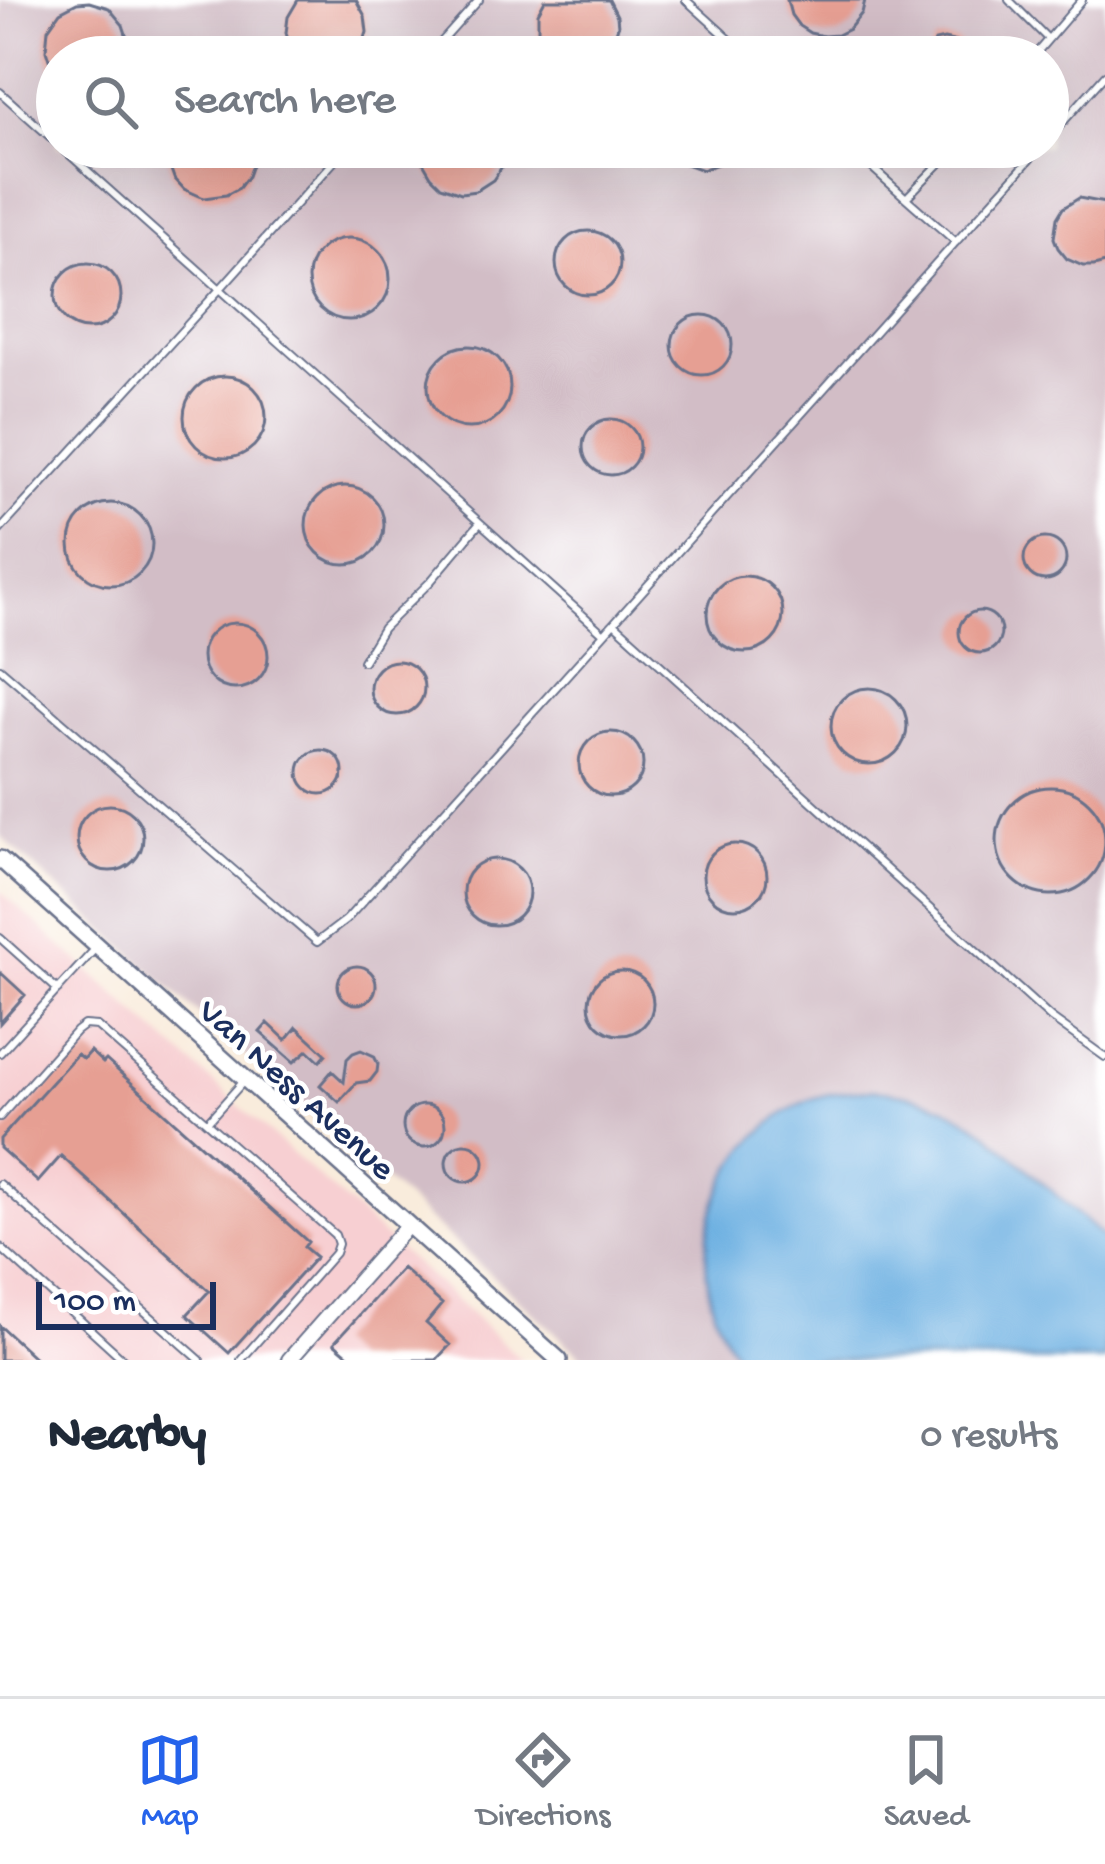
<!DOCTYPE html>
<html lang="en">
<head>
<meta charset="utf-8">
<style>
  :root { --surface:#fff; --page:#f6f6f7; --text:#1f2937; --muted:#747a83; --line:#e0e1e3; --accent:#2563eb }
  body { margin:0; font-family:"Gochi Hand",sans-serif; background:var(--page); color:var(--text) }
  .scale { position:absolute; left:36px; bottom:30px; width:180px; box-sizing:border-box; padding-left:12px; border:6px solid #1b2f5e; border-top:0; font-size:33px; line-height:42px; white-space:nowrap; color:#1b2f5e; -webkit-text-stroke:9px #fff; paint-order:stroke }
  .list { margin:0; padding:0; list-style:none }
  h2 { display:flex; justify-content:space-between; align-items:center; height:156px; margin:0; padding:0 48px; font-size:51px }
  h2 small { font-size:39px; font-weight:400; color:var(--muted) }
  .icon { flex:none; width:66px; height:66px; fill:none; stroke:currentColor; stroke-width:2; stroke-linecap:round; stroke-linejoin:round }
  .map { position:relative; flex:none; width:1105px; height:1360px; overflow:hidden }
  .search { position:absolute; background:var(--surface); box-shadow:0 12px 48px #0002; left:36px; right:36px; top:36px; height:132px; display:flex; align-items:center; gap:30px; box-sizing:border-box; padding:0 42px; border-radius:66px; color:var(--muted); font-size:45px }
  .sheet { height:336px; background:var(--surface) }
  nav { display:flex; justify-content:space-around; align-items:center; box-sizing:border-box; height:168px; border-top:3px solid var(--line); background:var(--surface); font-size:33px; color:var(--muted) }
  nav a { display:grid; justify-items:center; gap:6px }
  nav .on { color:var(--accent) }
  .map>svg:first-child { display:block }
  .built { fill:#f7cfd2 }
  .industrial { fill:#d2bdc6; fill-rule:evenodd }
  .water { fill:#6bafe1; stroke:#436fa0; stroke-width:3 }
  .building { fill:#e69f93 }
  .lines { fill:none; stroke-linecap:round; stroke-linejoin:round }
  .service-casing { stroke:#69718a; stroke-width:10 }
  .tertiary-casing { stroke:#69718a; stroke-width:18 }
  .secondary-casing { stroke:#69718a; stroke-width:20 }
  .service { stroke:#fff; stroke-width:6 }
  .tertiary { stroke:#fff; stroke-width:14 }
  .secondary { stroke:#fff; stroke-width:15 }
  .labels { text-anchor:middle; stroke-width:9; stroke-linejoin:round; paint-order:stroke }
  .street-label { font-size:36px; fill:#1b2f5e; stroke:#fff }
</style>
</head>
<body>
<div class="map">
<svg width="1105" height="1360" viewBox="0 0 1105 1360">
  <rect width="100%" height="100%" fill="#fff"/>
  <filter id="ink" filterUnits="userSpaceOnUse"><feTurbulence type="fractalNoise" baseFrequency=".00833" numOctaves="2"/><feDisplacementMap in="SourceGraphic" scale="24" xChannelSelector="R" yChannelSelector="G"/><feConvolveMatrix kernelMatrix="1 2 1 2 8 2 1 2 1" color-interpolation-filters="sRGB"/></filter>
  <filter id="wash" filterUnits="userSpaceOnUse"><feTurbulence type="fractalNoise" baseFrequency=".004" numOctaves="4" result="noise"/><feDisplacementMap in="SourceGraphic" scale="48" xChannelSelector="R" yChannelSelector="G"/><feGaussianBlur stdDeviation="2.7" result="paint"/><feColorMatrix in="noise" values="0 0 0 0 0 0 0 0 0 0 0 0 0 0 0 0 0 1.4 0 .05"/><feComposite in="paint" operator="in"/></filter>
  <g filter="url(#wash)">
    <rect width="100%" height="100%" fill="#f9ecdc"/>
    <path class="built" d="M 0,891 L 522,1360 L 0,1360 Z"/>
    <path class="industrial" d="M 0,0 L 1105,0 L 1105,1360 L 586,1360 L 0,836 ZM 57,57 L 1048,57 L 1048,147 L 57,147 Z"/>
    <path class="water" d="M 873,1090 C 916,1093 951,1106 986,1132 L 1105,1239 L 1105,1360 L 740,1360 C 674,1274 709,1144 809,1100 C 829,1092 852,1091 873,1090 Z"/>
    <g id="blocks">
      <path class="building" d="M 298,0 L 356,0 L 365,16 L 367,32 L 363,45 L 355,57 L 298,57 L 290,47 L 286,33 L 288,17 Z
        M 545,0 L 609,0 L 617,16 L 618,26 L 612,45 L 601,57 L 553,57 L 541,42 L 538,33 L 538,13 Z
        M 787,0 L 865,0 L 862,13 L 849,29 L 837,35 L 824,36 L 810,33 L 799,26 L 791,15 Z
        M 89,2 L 109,8 L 123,25 L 127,37 L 125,57 L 57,57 L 55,78 L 46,50 L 48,29 L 60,12 L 77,3 Z
        M 944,39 L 958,42 L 967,57 L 928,57 L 935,41 Z
        M 169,147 L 253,147 L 253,162 L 248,176 L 239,188 L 226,195 L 204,198 L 184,189 L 174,178 L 169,164 Z
        M 422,147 L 504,147 L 504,154 L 501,168 L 493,180 L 476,191 L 461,193 L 441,186 L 431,176 L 424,164 Z
        M 668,147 L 735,147 L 723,162 L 702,170 L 680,162 Z
        M 1079,198 L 1105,203 L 1105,263 L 1094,266 L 1083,266 L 1067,259 L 1058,248 L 1054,238 L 1057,218 L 1063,208 Z
        M556 263a32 32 0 1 1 64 0a32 32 0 1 1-64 0Z
        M308 279a41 41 0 1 1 82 0a41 41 0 1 1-82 0Z
        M55 296a33 33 0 1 1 66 0a33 33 0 1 1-66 0Z
        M672 345a30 30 0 1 1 60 0a30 30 0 1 1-60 0Z
        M428 387a41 41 0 1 1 82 0a41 41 0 1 1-82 0Z
        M184 417a41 41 0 1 1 82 0a41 41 0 1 1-82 0Z
        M583 447a28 28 0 1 1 56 0a28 28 0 1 1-56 0Z
        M306 525a39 39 0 1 1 78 0a39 39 0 1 1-78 0Z
        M70 544a41 41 0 1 1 82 0a41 41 0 1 1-82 0Z
        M1024 559a21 21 0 1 1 42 0a21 21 0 1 1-42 0Z
        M707 614a38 38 0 1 1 76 0a38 38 0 1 1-76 0Z
        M959 632a21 21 0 1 1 42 0a21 21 0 1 1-42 0Z
        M202 656a33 33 0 1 1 66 0a33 33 0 1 1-66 0Z
        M370 688a27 27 0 1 1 54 0a27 27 0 1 1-54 0Z
        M831 726a38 38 0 1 1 76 0a38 38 0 1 1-76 0Z
        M579 764a32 32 0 1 1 64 0a32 32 0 1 1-64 0Z
        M299 772a22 22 0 1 1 44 0a22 22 0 1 1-44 0Z
        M997 841a54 54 0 1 1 108 0a54 54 0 1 1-108 0Z
        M77 838a33 33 0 1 1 66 0a33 33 0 1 1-66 0Z
        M703 876a32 32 0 1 1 64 0a32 32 0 1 1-64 0Z
        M463 892a33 33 0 1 1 66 0a33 33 0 1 1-66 0Z
        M338 985a19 19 0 1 1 38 0a19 19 0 1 1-38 0Z
        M589 1003a32 32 0 1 1 64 0a32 32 0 1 1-64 0Z
        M 0,972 L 25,995 L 0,1023 Z
        M 268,1023 L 286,1040 L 297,1027 L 326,1054 L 320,1061 L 308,1050 L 294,1062 L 260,1032 Z
        M 361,1050 L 374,1056 L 378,1064 L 377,1072 L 370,1081 L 356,1083 L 339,1102 L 320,1085 L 332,1071 L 344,1082 L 347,1059 L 353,1053 Z
        M 90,1051 L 103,1063 L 106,1060 L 308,1242 L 304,1247 L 316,1257 L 229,1353 L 187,1315 L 209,1291 L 61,1156 L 38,1182 L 0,1148 L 0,1139 L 77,1054 L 83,1059 Z
        M403 1126a21 21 0 1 1 42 0a21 21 0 1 1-42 0Z
        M446 1163a19 19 0 1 1 38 0a19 19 0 1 1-38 0Z
        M 402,1268 L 442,1304 L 426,1323 L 450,1345 L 436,1360 L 354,1360 L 334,1343 Z
        M 0,1326 L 37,1360 L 0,1360 Z"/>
    </g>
  </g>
  <g filter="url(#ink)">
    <use href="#blocks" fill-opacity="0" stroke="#69718a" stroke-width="3"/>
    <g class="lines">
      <g class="service-casing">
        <path id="service" d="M 686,0 L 749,57
          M 1009,0 L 1048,39
          M 428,57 L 479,0
          M 1033,57 L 1082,0
          M 0,92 L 57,143
          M 1048,139 L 1105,75
          M 61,147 L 220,289 L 347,147
          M 849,147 L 906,198
          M 956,147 L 906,198 L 956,242
          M 0,530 L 220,289 L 604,634 L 1041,147
          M 614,623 L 1051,1018 L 1105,1057
          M 363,661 L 383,628 L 430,582 L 480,523
          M 0,668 L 317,942 L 346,920 L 604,634
          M 0,938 L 58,990
          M 0,1053 L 95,949
          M 0,1117 L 76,1031 L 84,1025 L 97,1026 L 335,1235 L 338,1244 L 335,1253 L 241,1360
          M 208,1121 L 243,1082
          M 0,1184 L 200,1360
          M 0,1247 L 124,1360"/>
      </g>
      <g class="tertiary-casing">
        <path id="tertiary" d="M 289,1360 L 408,1225"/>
      </g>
      <g class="secondary-casing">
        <path id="secondary" d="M 0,859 L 559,1360"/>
      </g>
      <use href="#service" class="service"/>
      <use href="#tertiary" class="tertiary"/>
      <use href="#secondary" class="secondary"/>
    </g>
  </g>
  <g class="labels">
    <g class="street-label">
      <text transform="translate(299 1087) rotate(42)" y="13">Van Ness Avenue</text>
    </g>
  </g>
</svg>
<div class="scale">100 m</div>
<div class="search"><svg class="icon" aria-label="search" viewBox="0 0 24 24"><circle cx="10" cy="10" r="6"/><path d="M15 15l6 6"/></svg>Search here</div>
</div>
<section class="sheet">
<h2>Nearby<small>0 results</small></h2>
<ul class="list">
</ul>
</section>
<nav>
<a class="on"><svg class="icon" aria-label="map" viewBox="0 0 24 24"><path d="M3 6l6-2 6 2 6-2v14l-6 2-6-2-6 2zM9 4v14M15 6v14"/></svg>Map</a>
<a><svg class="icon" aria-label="directions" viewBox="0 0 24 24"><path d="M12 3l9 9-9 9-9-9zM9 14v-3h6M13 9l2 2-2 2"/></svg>Directions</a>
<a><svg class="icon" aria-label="saved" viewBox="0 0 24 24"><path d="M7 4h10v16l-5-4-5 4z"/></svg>Saved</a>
</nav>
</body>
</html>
